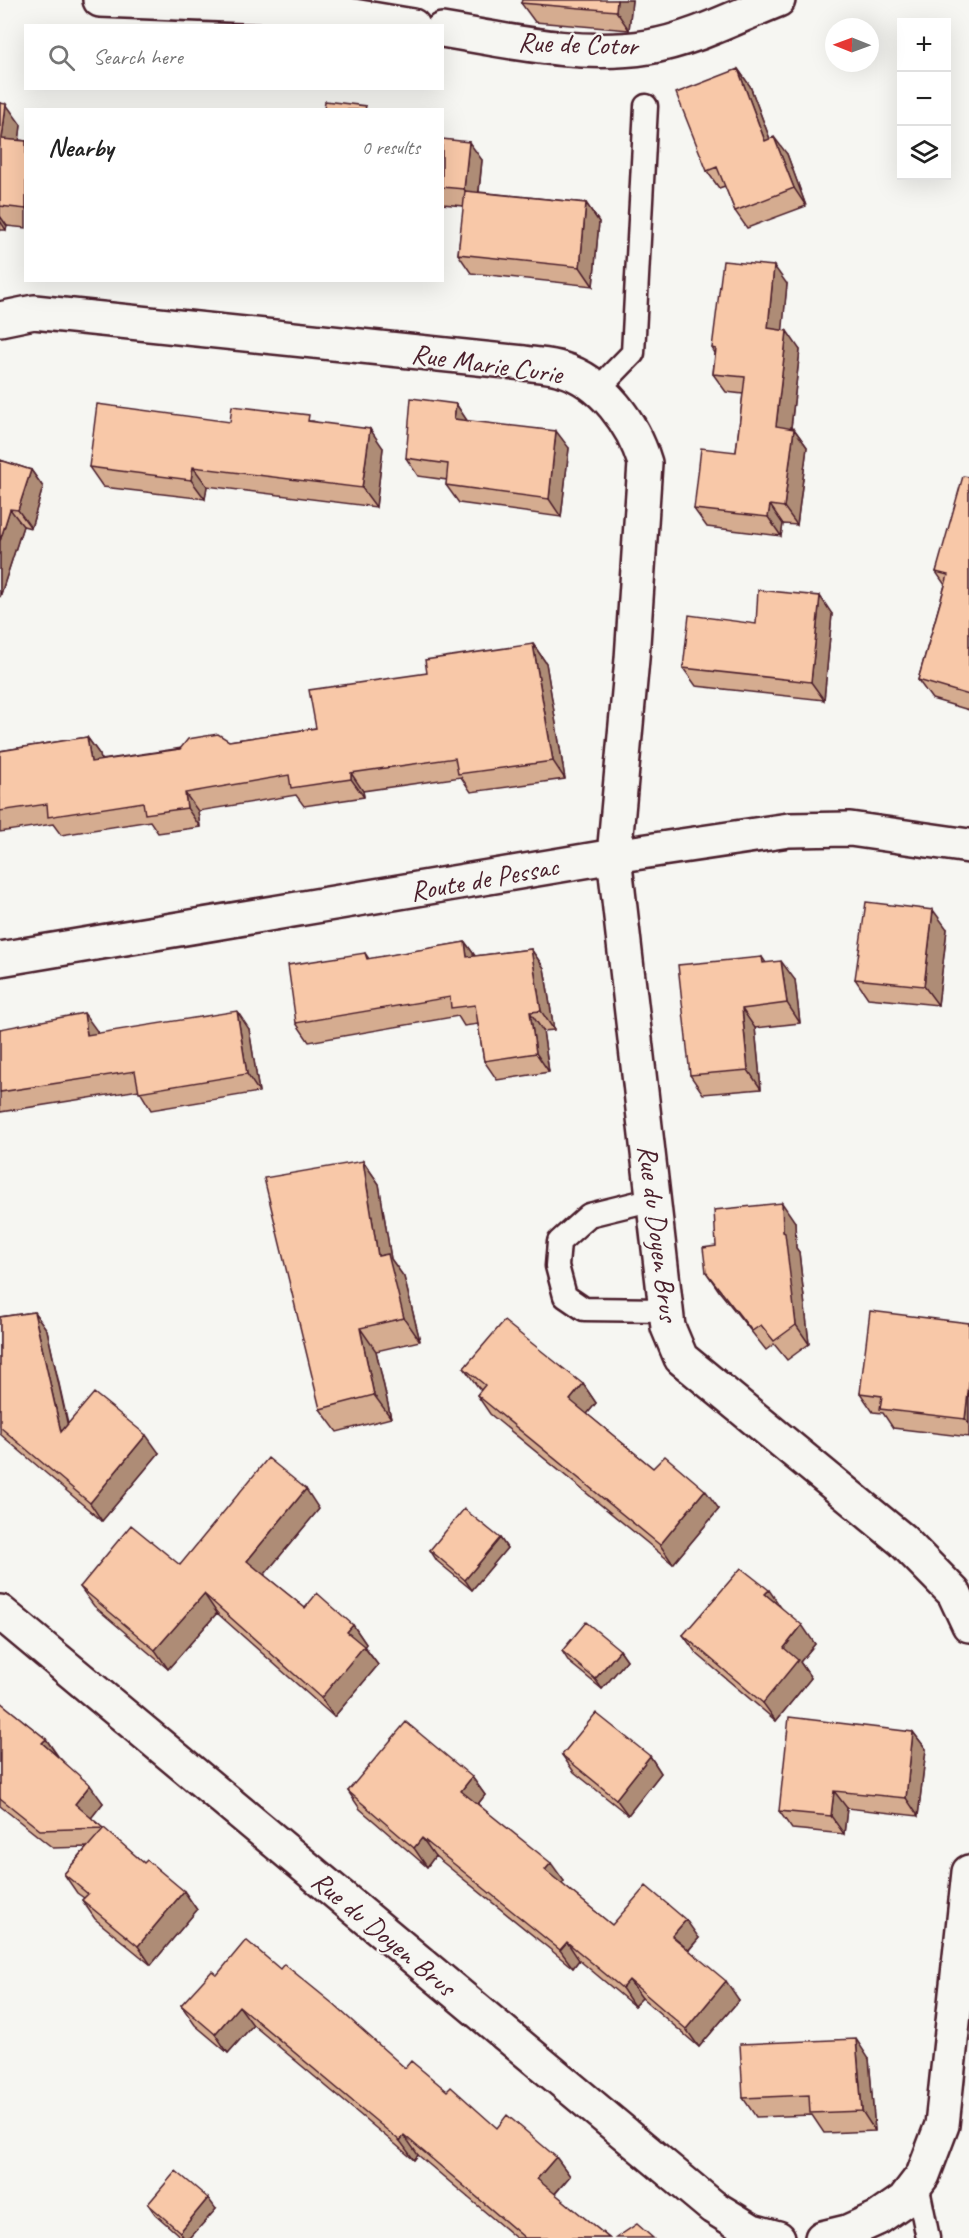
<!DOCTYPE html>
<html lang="en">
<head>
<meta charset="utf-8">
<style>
  :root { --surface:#fff; --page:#f2f2f2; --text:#222; --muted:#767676; --line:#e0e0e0 }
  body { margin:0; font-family:Caveat,sans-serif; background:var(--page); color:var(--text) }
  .controls { position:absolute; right:18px; top:18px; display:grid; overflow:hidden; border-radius:0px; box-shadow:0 6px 24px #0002 }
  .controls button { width:54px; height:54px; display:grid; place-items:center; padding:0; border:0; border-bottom:2px solid var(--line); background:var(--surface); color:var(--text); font:30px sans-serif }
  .compass { position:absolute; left:825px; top:18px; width:54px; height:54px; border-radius:50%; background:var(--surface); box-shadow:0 6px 24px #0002; rotate:271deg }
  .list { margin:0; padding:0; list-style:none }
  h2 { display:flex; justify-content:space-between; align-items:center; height:78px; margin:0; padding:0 24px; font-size:26px }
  h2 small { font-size:20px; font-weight:400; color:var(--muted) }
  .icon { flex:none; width:33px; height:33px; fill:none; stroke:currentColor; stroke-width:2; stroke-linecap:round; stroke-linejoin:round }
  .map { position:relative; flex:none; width:969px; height:2238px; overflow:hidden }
  .search { position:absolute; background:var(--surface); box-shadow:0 6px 24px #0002; left:24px; top:24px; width:420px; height:66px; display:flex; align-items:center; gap:15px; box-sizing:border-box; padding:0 21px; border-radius:0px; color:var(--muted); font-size:22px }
  .panel { position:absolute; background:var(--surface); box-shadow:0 6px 24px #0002; left:24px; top:108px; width:420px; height:174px; border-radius:0px }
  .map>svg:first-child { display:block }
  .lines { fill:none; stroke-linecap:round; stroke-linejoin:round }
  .lane-casing { stroke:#4a1f2b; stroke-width:27 }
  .street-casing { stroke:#4a1f2b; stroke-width:38 }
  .lane { stroke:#f6f6f2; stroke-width:22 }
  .street { stroke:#f6f6f2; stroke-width:33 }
  .wall { fill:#d5ac90; stroke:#4a1f2b; stroke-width:1.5 }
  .shaded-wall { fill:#ae8c76; stroke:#4a1f2b; stroke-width:1.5 }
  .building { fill:#f8c8a8; stroke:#4a1f2b; stroke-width:1.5 }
  .labels { text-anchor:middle; stroke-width:4.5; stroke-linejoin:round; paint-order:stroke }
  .street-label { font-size:28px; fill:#4a1f2b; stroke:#f6f6f2 }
</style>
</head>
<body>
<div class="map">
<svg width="969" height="2238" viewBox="0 0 969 2238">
  <rect width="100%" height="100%" fill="#f6f6f2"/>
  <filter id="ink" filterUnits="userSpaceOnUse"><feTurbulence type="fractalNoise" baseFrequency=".0167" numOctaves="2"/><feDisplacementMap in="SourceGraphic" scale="12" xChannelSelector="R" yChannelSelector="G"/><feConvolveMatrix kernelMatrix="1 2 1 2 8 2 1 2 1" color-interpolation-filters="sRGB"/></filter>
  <g filter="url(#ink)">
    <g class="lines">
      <g class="lane-casing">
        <path id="lane" d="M 598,389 L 633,353 L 646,106
          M 654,1199 L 589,1215 L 559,1242 L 557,1266 L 565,1296 L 584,1309 L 667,1310
          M 917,2184 L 928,2238"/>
      </g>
      <g class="street-casing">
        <path id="street" d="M 100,0 L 305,8 L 413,26
          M 442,30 C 509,41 581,58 648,47 C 692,40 737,16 778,0
          M 0,319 L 34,312 L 524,363 C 536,365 550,365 561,369 C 603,381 633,424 645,463 L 632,659 L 614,856 L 668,1327 L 681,1358 L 902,1540 L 954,1593 L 969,1625
          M 0,959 L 614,856 L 789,830 L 850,829 L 969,846
          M 0,1612 L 713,2207 L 752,2231 L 778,2238
          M 822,2238 L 847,2232 L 878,2218 L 904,2200 L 923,2175 L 942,2125 L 969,1872"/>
      </g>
      <use href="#lane" class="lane"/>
      <use href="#street" class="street"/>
    </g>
    <path class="wall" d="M 632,0 L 629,30 L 535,22 L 521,3 Z
      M 738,69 L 750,86 L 770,139 L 787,154 L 806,206 L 747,228 L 735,211 L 725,186 L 719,188 L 707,171 Z
      M 0,103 L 21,125 L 19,140 L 26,141 L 26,228 L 7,226 L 6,230 L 0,230 Z
      M 442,139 L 482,160 L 479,192 L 586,203 L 599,222 L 593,286 L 471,273 L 458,254 L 464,206 L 442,204 Z
      M 787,284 L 782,331 L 800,350 L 791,428 L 794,429 L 807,447 L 797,525 L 783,524 L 781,536 L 707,527 L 694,509 L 736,452 L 743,394 L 726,392 L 713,374 L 715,353 L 712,348 Z
      M 456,404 L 467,421 L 569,448 L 561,517 L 459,503 L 446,485 L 447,480 L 418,476 L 406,458 Z
      M 313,421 L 383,448 L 376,507 L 207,486 L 205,499 L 103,487 L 89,467 L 230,422 Z
      M 0,460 L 31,470 L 43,487 L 31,528 L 23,526 L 0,597 Z
      M 969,477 L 969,710 L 932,699 L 918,680 L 945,585 L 936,572 Z
      M 832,614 L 824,700 L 696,686 L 683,668 L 756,624 Z
      M 533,644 L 546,663 L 565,779 L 471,792 L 461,777 L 363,791 L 364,797 L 304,806 L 296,795 L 198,811 L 200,827 L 158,833 L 150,821 L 61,835 L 53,824 L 0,832 L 0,751 L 87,737 L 100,755 L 101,760 L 316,728 L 427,673 Z
      M 947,929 L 938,1005 L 868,998 L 855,979 Z
      M 465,942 L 475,956 L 531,949 L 544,968 L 554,1030 L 543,1031 L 549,1072 L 497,1080 L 484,1061 L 478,1024 L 464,1026 L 458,1016 L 309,1042 L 296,1023 L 365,953 L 369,959 Z
      M 762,957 L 766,963 L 795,980 L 800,1023 L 755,1028 L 761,1089 L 703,1094 L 690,1075 Z
      M 0,1029 L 97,1031 L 97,1034 L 249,1029 L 259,1092 L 151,1110 L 139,1090 L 0,1112 Z
      M 363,1161 L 379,1184 L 391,1259 L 404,1277 L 420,1341 L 376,1351 L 391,1418 L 337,1432 L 320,1409 Z
      M 795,1222 L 796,1248 L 799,1252 L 809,1344 L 787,1360 L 774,1344 L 766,1350 L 719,1291 L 706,1272 L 716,1246 Z
      M 34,1312 L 47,1330 L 68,1424 L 159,1453 L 102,1521 L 0,1434 L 0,1317 Z
      M 969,1323 L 969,1437 L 893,1428 L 883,1413 L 873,1412 L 860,1393 Z
      M 464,1368 L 583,1384 L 596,1403 L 587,1414 L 653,1468 L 719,1509 L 673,1564 L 490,1414 L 477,1395 L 481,1390 L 478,1387 Z
      M 319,1509 L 264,1575 L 305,1608 L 353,1625 L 366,1644 L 364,1646 L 378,1665 L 334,1717 L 217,1613 L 168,1669 L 94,1606 L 80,1587 L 180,1565 Z
      M 500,1538 L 507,1548 L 472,1590 L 437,1561 L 430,1550 Z
      M 780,1607 L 815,1644 L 800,1662 L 811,1678 L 776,1721 L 696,1653 L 683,1635 Z
      M 620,1650 L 627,1660 L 602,1689 L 569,1662 L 562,1651 Z
      M 0,1702 L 46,1739 L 58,1756 L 103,1803 L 91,1818 L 144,1863 L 184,1891 L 197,1910 L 151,1965 L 95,1919 L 82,1900 L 84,1898 L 77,1893 L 64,1874 L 87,1847 L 53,1848 L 0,1806 Z
      M 913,1732 L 926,1749 L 918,1816 L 847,1808 L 844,1834 L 792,1829 L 779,1811 Z
      M 562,1755 L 650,1756 L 661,1773 L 628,1815 L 574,1772 Z
      M 472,1777 L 485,1795 L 478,1804 L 564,1881 L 562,1884 L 612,1925 L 699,1938 L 689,1950 L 739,2000 L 699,2047 L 642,1998 L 634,2006 L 579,1960 L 573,1968 L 435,1856 L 427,1867 L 360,1809 L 348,1791 Z
      M 280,1969 L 405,2068 L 447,2091 L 497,2128 L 556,2157 L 570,2176 L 555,2194 L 609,2238 L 516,2238 L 418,2155 L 414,2160 L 253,2025 L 228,2053 L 195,2025 L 181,2005 L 217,1975 Z
      M 869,2059 L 875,2131 L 824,2133 L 812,2115 L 756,2117 L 743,2098 Z
      M 148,2204 L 216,2209 L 190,2238 L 182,2238 L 155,2214 Z"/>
    <path class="shaded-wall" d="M 617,0 L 632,0 L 629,30 L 616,11 Z
      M 738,69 L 750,86 L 777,158 L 765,141 Z
      M 6,104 L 21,125 L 17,160 L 2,139 Z
      M 774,137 L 787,154 L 806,206 L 794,188 Z
      M 469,142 L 482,160 L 477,208 L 464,189 Z
      M 586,203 L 599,222 L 593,286 L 580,267 Z
      M 0,216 L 7,226 L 6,230 L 0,221 Z
      M 774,266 L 787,284 L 781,347 L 768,328 Z
      M 787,331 L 800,350 L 789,444 L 776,426 Z
      M 456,404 L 468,422 L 454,419 Z
      M 370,429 L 383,448 L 376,507 L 362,488 Z
      M 794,429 L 807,447 L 797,525 L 784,507 Z
      M 556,431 L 569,448 L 561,517 L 549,499 Z
      M 193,467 L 207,486 L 205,499 L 191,480 Z
      M 31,470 L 43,487 L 31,528 L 18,510 Z
      M 770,505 L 783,524 L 781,536 L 768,517 Z
      M 10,509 L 23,526 L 0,597 L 0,541 Z
      M 820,596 L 832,614 L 824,700 L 811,682 Z
      M 533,644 L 546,663 L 565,779 L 553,761 Z
      M 87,737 L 100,755 L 104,780 L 91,762 Z
      M 351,773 L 363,791 L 364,797 L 351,779 Z
      M 185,793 L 198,811 L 200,827 L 187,808 Z
      M 933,910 L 947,929 L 938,1005 L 924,986 Z
      M 465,942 L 478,960 L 467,957 Z
      M 531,949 L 544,968 L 554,1030 L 541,1011 Z
      M 781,961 L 795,980 L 800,1023 L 787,1003 Z
      M 742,1009 L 755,1028 L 761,1089 L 748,1070 Z
      M 237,1011 L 249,1029 L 259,1092 L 247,1074 Z
      M 530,1012 L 543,1031 L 549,1072 L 536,1053 Z
      M 84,1013 L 97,1031 L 100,1053 L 87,1035 Z
      M 363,1161 L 379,1184 L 391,1259 L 404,1277 L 420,1341 L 404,1318 L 378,1256 Z
      M 782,1203 L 795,1222 L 796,1248 L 799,1252 L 809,1344 L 796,1325 L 783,1232 Z
      M 34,1312 L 47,1330 L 73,1450 L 61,1432 Z
      M 360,1328 L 376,1351 L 391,1418 L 374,1395 Z
      M 583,1384 L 596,1403 L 583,1419 L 570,1400 Z
      M 969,1384 L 969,1425 L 965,1419 Z
      M 146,1435 L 159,1453 L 102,1521 L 90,1503 Z
      M 306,1489 L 319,1509 L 260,1580 L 247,1561 Z
      M 705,1490 L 719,1509 L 673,1564 L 660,1545 Z
      M 500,1538 L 507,1548 L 472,1590 L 465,1580 Z
      M 769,1590 L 782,1609 L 765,1594 Z
      M 204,1594 L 217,1613 L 168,1669 L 155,1650 Z
      M 353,1625 L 366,1644 L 364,1647 L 378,1665 L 334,1717 L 321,1698 L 347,1632 Z
      M 802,1625 L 815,1644 L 800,1662 L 811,1678 L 776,1721 L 763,1703 L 784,1648 Z
      M 620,1650 L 627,1660 L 602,1689 L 595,1679 Z
      M 913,1732 L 926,1749 L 918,1816 L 906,1798 Z
      M 46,1739 L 58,1757 L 42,1743 Z
      M 650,1756 L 661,1773 L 628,1815 L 616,1799 Z
      M 472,1777 L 485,1795 L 474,1809 L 461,1791 Z
      M 90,1785 L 103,1803 L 88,1822 L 75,1804 Z
      M 834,1791 L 847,1808 L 844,1834 L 831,1816 Z
      M 422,1838 L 435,1856 L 427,1867 L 414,1848 Z
      M 551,1863 L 564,1881 L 558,1888 L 545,1870 Z
      M 184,1891 L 197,1910 L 151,1965 L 138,1946 Z
      M 686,1920 L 699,1938 L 685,1954 L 672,1936 Z
      M 567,1942 L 579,1960 L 573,1968 L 560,1950 Z
      M 629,1980 L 642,1998 L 634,2006 L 622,1988 Z
      M 726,1981 L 739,2000 L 699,2047 L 686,2029 Z
      M 239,2006 L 253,2025 L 228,2053 L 215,2034 Z
      M 856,2039 L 869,2059 L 875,2131 L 862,2111 Z
      M 404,2135 L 418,2155 L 414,2160 L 400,2141 Z
      M 556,2157 L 570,2176 L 551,2198 L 537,2179 Z
      M 208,2198 L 216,2209 L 190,2238 L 184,2238 L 180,2232 Z"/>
    <path class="building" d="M 522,0 L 617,0 L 616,11 L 521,3 Z
      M 738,69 L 765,141 L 774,137 L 794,188 L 735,211 L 717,167 L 707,171 L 676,93 Z
      M 325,101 L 366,106 L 365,110 L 324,110 Z
      M 0,103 L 6,104 L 2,139 L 26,141 L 26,209 L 0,206 Z
      M 442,139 L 469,142 L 464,189 L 442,187 Z
      M 465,191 L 586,203 L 580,267 L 458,254 Z
      M 723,261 L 774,266 L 768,328 L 787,331 L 776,426 L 794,429 L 784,507 L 770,505 L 768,517 L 694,509 L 701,448 L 736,452 L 745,377 L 713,374 L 716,349 L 712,348 Z
      M 411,398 L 456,404 L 454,419 L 556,431 L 549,499 L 446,485 L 448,464 L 406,458 Z
      M 97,404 L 230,422 L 232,406 L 309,415 L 308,421 L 370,429 L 362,488 L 193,467 L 191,480 L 89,467 Z
      M 0,460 L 31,470 L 18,510 L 10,509 L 0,541 Z
      M 963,476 L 969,477 L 969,695 L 918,680 L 948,575 L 936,572 Z
      M 758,590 L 820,596 L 811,682 L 683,668 L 689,615 L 756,624 Z
      M 533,644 L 553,761 L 458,774 L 455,758 L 351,773 L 351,779 L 291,788 L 289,775 L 185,793 L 187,808 L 145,814 L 143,802 L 48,817 L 47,804 L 0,811 L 0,751 L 87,737 L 91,762 L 180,749 L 188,739 L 218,734 L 229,741 L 316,728 L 309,690 L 427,673 L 425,660 Z
      M 866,902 L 933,910 L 924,986 L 855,979 Z
      M 465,942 L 467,957 L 531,949 L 541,1011 L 530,1012 L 536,1053 L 484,1061 L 475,1005 L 451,1008 L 450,997 L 296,1023 L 288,965 L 365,953 L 367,959 Z
      M 762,957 L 763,963 L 781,961 L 787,1003 L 742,1009 L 748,1070 L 690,1075 L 678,965 Z
      M 237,1011 L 247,1074 L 139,1092 L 135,1071 L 0,1092 L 0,1029 L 84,1013 L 87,1035 Z
      M 363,1161 L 378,1256 L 388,1254 L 404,1318 L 360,1328 L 374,1395 L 320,1409 L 264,1178 Z
      M 782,1203 L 783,1232 L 785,1233 L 796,1325 L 774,1341 L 761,1325 L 752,1331 L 706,1272 L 703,1248 L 716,1246 L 714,1210 Z
      M 870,1311 L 969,1323 L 969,1384 L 965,1419 L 880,1409 L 882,1396 L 860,1393 Z
      M 34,1312 L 61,1432 L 94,1393 L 146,1435 L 90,1503 L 0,1427 L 0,1317 Z
      M 504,1321 L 583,1384 L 570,1400 L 653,1468 L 665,1456 L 705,1490 L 660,1545 L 477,1395 L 485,1385 L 464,1368 Z
      M 268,1458 L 306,1489 L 247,1561 L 305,1608 L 317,1593 L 353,1625 L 347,1632 L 364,1646 L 321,1698 L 204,1594 L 155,1650 L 80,1587 L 131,1525 L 180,1565 Z
      M 464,1509 L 500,1538 L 465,1580 L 430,1550 Z
      M 741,1568 L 769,1590 L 765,1594 L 802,1625 L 784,1648 L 798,1660 L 763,1703 L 683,1635 Z
      M 586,1622 L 620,1650 L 595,1679 L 562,1651 Z
      M 0,1702 L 46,1739 L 42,1743 L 90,1785 L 75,1804 L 103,1828 L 40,1830 L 0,1798 Z
      M 596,1713 L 650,1756 L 616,1799 L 562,1755 Z
      M 789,1717 L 913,1732 L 906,1798 L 834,1791 L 831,1816 L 779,1811 Z
      M 406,1722 L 472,1777 L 461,1791 L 551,1863 L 545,1870 L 612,1925 L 646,1886 L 686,1920 L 672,1936 L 726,1981 L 686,2029 L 629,1980 L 622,1988 L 567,1942 L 560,1950 L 422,1838 L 414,1848 L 348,1791 Z
      M 104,1828 L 144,1863 L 147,1860 L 184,1891 L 138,1946 L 82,1900 L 88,1894 L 64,1874 Z
      M 246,1940 L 280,1969 L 284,1964 L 332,2003 L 405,2068 L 411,2061 L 447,2091 L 451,2087 L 497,2128 L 507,2115 L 556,2157 L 537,2179 L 609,2238 L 525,2238 L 404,2135 L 400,2141 L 239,2006 L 215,2034 L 181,2005 L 212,1971 L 217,1975 Z
      M 856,2039 L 862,2111 L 810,2113 L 809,2095 L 743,2098 L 740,2044 Z
      M 176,2171 L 208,2198 L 180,2232 L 148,2204 Z
      M 637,2224 L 653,2238 L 616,2238 Z"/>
  </g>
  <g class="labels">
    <g class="street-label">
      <text transform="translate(578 43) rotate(2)" y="10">Rue de Cotor</text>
      <text transform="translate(487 363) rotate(8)" y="10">Rue Marie Curie</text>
      <text transform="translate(484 878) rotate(-10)" y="10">Route de Pessac</text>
      <text transform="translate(659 1233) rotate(83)" y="10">Rue du Doyen Brus</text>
      <text transform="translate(384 1933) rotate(40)" y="10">Rue du Doyen Brus</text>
    </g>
  </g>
</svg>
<div class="controls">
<button>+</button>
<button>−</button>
<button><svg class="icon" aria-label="layers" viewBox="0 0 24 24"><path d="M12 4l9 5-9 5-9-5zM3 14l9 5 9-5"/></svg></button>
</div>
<svg class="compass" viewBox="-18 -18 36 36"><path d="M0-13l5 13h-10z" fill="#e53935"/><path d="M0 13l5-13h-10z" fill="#767676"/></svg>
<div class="search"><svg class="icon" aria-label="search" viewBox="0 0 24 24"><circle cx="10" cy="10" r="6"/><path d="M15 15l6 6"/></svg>Search here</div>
<section class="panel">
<h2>Nearby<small>0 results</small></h2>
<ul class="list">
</ul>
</section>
</div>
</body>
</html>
